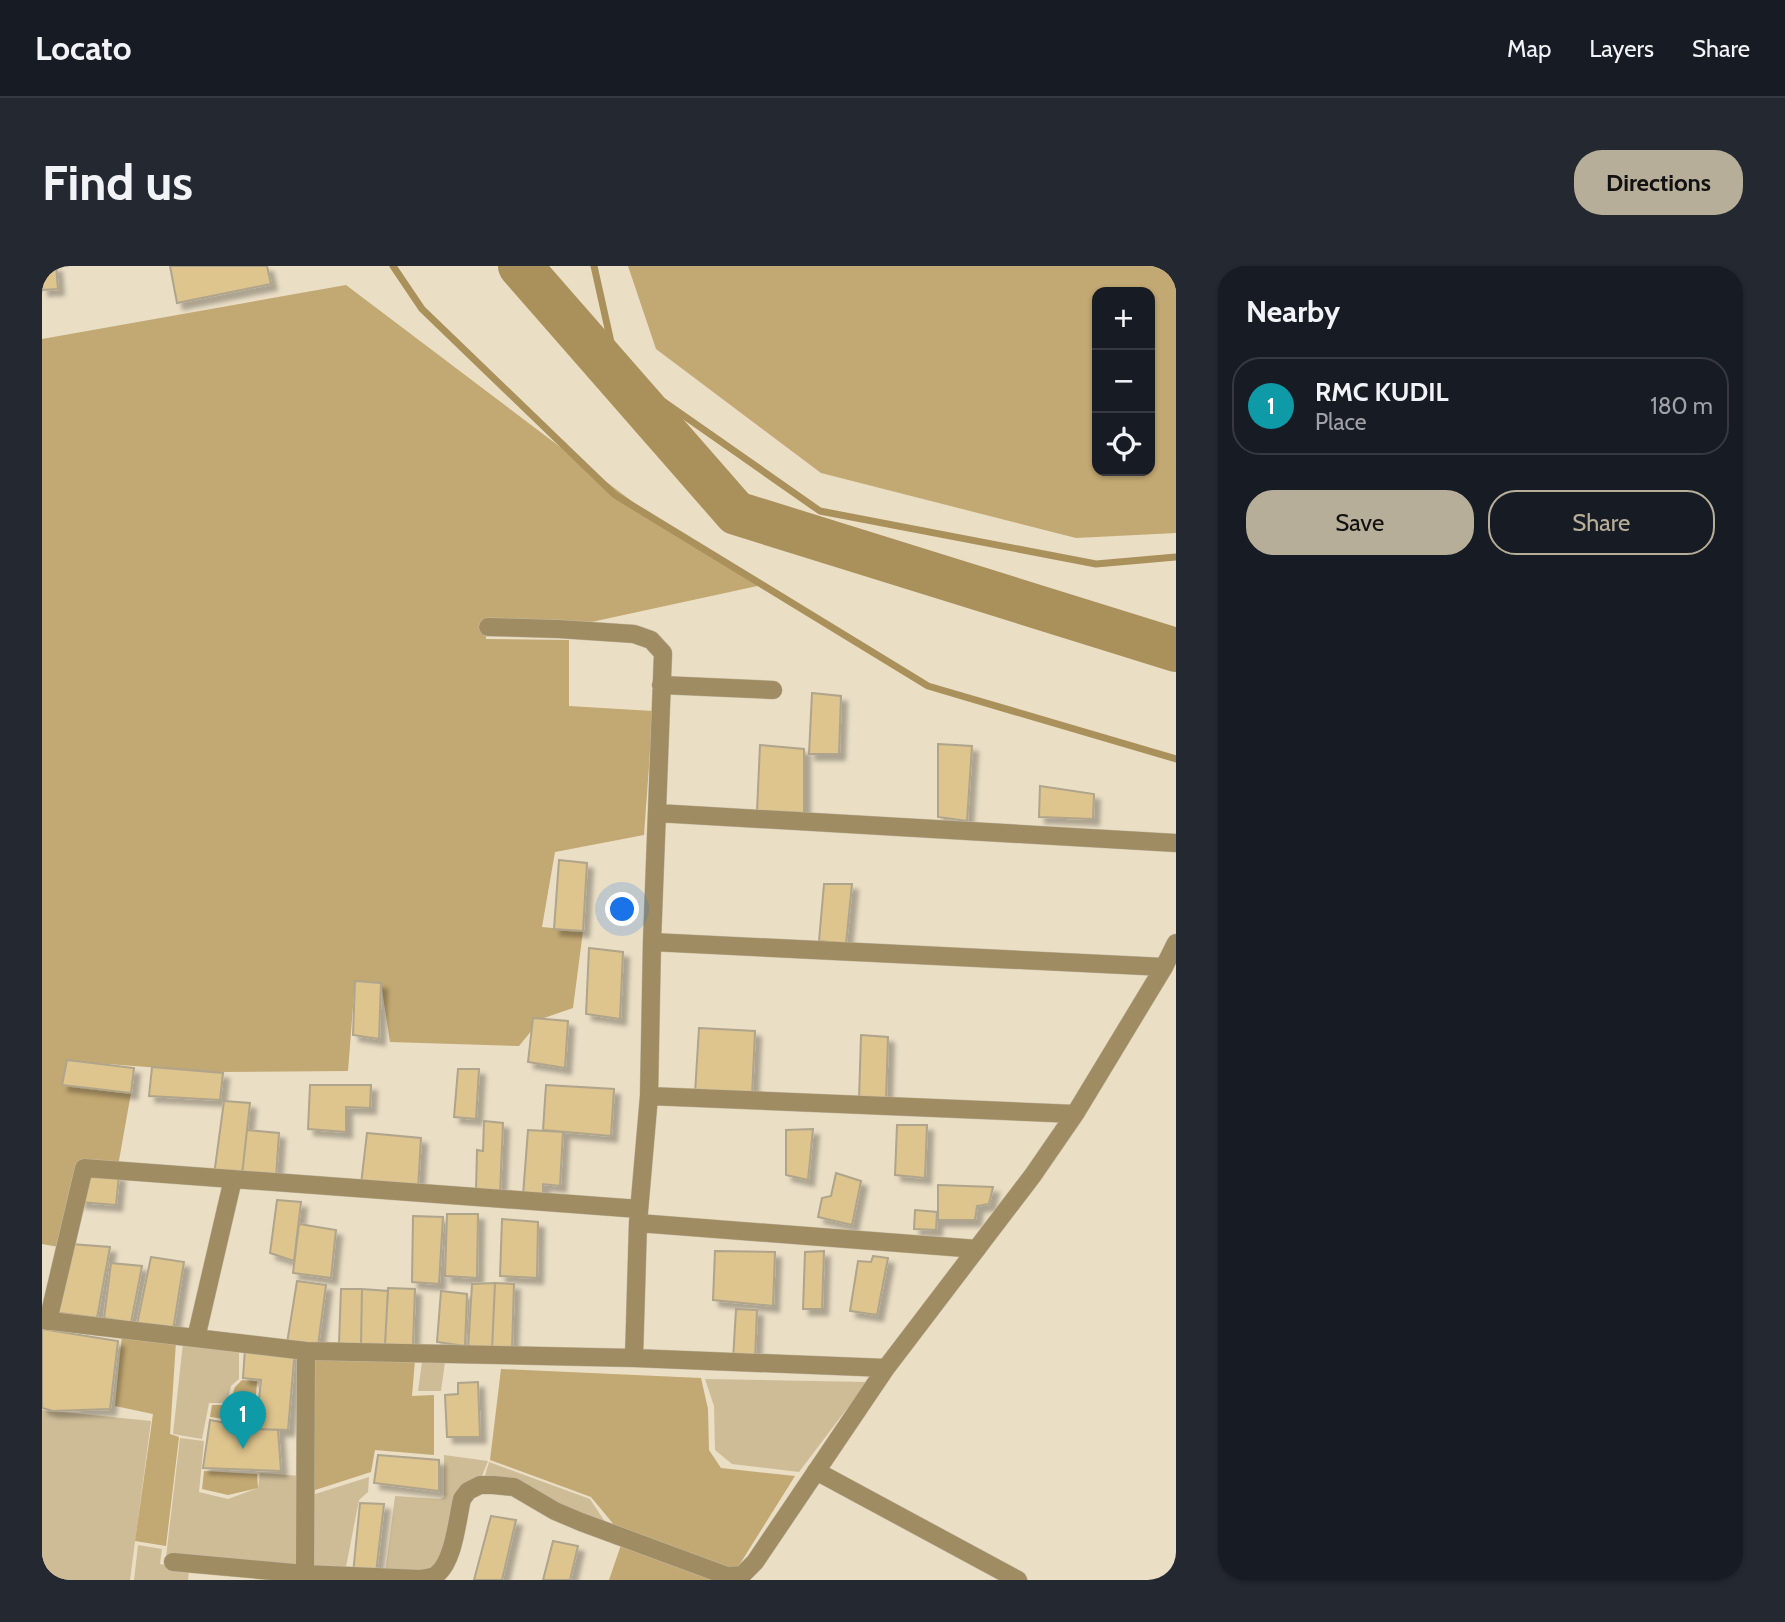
<!DOCTYPE html>
<html lang="en">
<head>
<meta charset="utf-8">
<style>
  :root { --surface:#171b24; --page:#242831; --text:#f1f3f6; --muted:#9ea1a6; --line:#363941; --accent:#b6ae99 }
  body { margin:0; font-family:Cabin,sans-serif; background:var(--page); color:var(--text) }
  .controls { position:absolute; right:21px; top:21px; display:grid; overflow:hidden; border-radius:14px; box-shadow:0 2px 5px #0004 }
  .controls button { width:63px; height:63px; display:grid; place-items:center; padding:0; border:0; border-bottom:2px solid var(--line); background:var(--surface); color:var(--text); font:35px sans-serif }
  .you { position:absolute; left:581px; top:644px; width:24px; height:24px; margin:-18px; border:5px solid #fff; border-radius:50%; background:#1a73e8; box-shadow:0 0 0 10px #1a73e833 }
  .badge { display:grid; place-items:center; width:46px; height:46px; border-radius:50%; background:var(--accent); color:#fff; font-size:23px; font-weight:700 }
  .pin { position:absolute; translate:-50% -58px; filter:drop-shadow(0 2px 4px #0008) }
  .pin::after { content:''; position:absolute; top:37px; width:24px; height:21px; background:inherit; clip-path:polygon(0 0,100% 0,50% 100%) }
  .list { margin:0; padding:0; list-style:none }
  h2 { display:flex; justify-content:space-between; align-items:center; height:91px; margin:0; padding:0 28px; font-size:30px }
  h2 small { font-size:23px; font-weight:400; color:var(--muted) }
  .list li { display:grid; grid-template-columns:46px 1fr auto; gap:21px; align-items:center; box-sizing:border-box; height:98px; margin:0 14px 14px; padding:0 14px; border:2px solid var(--line); border-radius:28px }
  .list b { display:block; font-size:26px; white-space:nowrap }
  .list p { margin:0; font-size:23px; white-space:nowrap; color:var(--muted) }
  .list em { font-size:23px; font-style:normal; color:var(--muted) }
  .actions { display:flex; gap:14px; padding:21px 28px }
  .actions a { flex:1; padding:16px 0; border:2px solid var(--accent); border-radius:28px; text-align:center; font-size:24px; color:var(--accent) }
  .actions .main { background:var(--accent); color:#111 }
  .icon { flex:none; width:38px; height:38px; fill:none; stroke:currentColor; stroke-width:2; stroke-linecap:round; stroke-linejoin:round }
  .map { position:relative; flex:none; width:1134px; height:1314px; overflow:hidden; border-radius:28px }
  header { display:flex; align-items:center; gap:42px; box-sizing:border-box; height:98px; padding:0 35px; background:var(--surface); border-bottom:2px solid var(--line) }
  header strong { font-size:33px }
  nav { display:flex; gap:38px; margin-inline-start:auto; font-size:24px }
  .intro { display:flex; align-items:center; justify-content:space-between; box-sizing:border-box; height:168px; padding:0 42px }
  h1 { margin:0; font-size:49px }
  .button { padding:18px 32px; border-radius:28px; background:var(--accent); color:#111; font-size:24px; font-weight:700 }
  main { display:flex; gap:42px; padding:0 42px }
  aside { flex:1; background:var(--surface); border-radius:28px; box-shadow:0 2px 5px #0004 }
  .map>svg:first-child { display:block }
  .green { fill:#cebc97 }
  .forest { fill:#c2a872; fill-rule:evenodd }
  .lines { fill:none; stroke-linecap:round; stroke-linejoin:round }
  .stream { stroke:#aa915c; stroke-width:7 }
  .river { stroke:#aa915c; stroke-width:44 }
  .building { fill:#dec48d; stroke:#afa48c; stroke-width:2; filter:url(#shadow) }
  .minor-casing { stroke:#c5bba5; stroke-width:19 }
  .minor { stroke:#9f8c62; stroke-width:18 }
</style>
</head>
<body>
<header>
<strong>Locato</strong>
<nav><a>Map</a><a>Layers</a><a>Share</a></nav>
</header>
<div class="intro"><h1>Find us</h1><a class="button">Directions</a></div>
<main>
<div class="map">
<svg width="1134" height="1314" viewBox="0 0 1134 1314">
  <defs>
    <filter id="shadow"><feDropShadow dx="6" dy="6" stdDeviation="2" flood-color="#0004"/></filter>
  </defs>
  <rect width="100%" height="100%" fill="#eadec5"/>
  <path class="green" d="M 141,1077 L 197,1081 L 197,1113 L 189,1120 L 185,1137 L 167,1137 L 160,1173 L 131,1168 Z
    M 380,1096 L 403,1096 L 399,1125 L 376,1125 Z
    M 663,1113 L 825,1116 L 757,1206 L 690,1198 L 673,1184 L 672,1140 Z
    M 0,1144 L 109,1155 L 88,1314 L 0,1314 Z
    M 138,1172 L 162,1175 L 157,1226 L 186,1233 L 216,1222 L 218,1207 L 258,1210 L 259,1301 L 124,1291 Z
    M 402,1189 L 446,1195 L 438,1215 L 420,1225 L 403,1291 L 384,1309 L 343,1308 L 353,1230 L 398,1233 L 402,1231 Z
    M 447,1196 L 548,1233 L 567,1262 L 441,1216 Z
    M 327,1211 L 326,1226 L 317,1234 L 304,1301 L 270,1300 L 270,1229 Z
    M 96,1279 L 120,1283 L 118,1298 L 147,1303 L 146,1314 L 92,1314 Z"/>
  <path class="forest" d="M 586,0 L 1134,0 L 1134,267 L 1034,272 L 779,207 L 614,83 ZM 1055,26 L 1108,26 L 1108,205 L 1055,205 Z
    M 304,19 L 620,258 L 720,319 L 517,363 L 445,361 L 444,373 L 527,374 L 527,440 L 611,445 L 602,569 L 513,586 L 500,661 L 541,665 L 531,742 L 499,753 L 477,780 L 348,776 L 339,717 L 313,715 L 306,805 L 173,806 L 25,795 L 20,819 L 89,827 L 76,900 L 42,902 L 17,981 L 0,978 L 0,73 Z
    M 80,1069 L 134,1076 L 128,1168 L 137,1171 L 124,1280 L 93,1275 L 111,1148 L 73,1140 Z
    M 270,1092 L 373,1094 L 370,1130 L 392,1129 L 392,1189 L 333,1184 L 329,1206 L 270,1225 Z
    M 459,1103 L 659,1112 L 666,1143 L 667,1184 L 679,1202 L 753,1210 L 696,1301 L 681,1304 L 573,1260 L 549,1231 L 448,1194 Z
    M 200,1114 L 215,1115 L 212,1157 L 168,1151 L 170,1139 L 187,1139 L 193,1121 Z
    M 162,1205 L 215,1208 L 216,1222 L 186,1229 L 160,1223 Z
    M 580,1276 L 677,1314 L 567,1314 Z"/>
  <g class="lines">
    <path class="stream" d="M 351,0 L 380,43 L 573,229 L 886,420 L 1134,493
      M 552,0 L 575,103 L 778,245 L 1054,298 L 1134,291"/>
    <path class="river" d="M 478,0 L 694,247 L 1134,384"/>
  </g>
  <path class="building" d="M 0,0 L 14,0 L 16,23 L 0,24 Z
    M 128,0 L 225,0 L 229,18 L 135,37 Z
    M 770,427 L 799,430 L 797,488 L 767,488 Z
    M 896,478 L 930,480 L 925,555 L 896,551 Z
    M 718,479 L 762,483 L 762,547 L 715,545 Z
    M 998,520 L 1052,528 L 1051,553 L 997,551 Z
    M 517,594 L 545,597 L 541,665 L 512,663 Z
    M 782,618 L 810,618 L 804,678 L 777,675 Z
    M 547,682 L 581,686 L 578,753 L 544,748 Z
    M 313,715 L 339,717 L 337,773 L 311,769 Z
    M 491,752 L 526,755 L 523,802 L 486,796 Z
    M 657,762 L 713,765 L 710,830 L 653,827 Z
    M 819,769 L 846,771 L 844,834 L 817,834 Z
    M 25,794 L 92,802 L 89,827 L 20,819 Z
    M 110,801 L 181,807 L 178,834 L 107,830 Z
    M 416,803 L 437,803 L 434,853 L 412,851 Z
    M 268,819 L 329,819 L 328,842 L 304,841 L 304,866 L 266,863 Z
    M 504,819 L 572,823 L 569,870 L 501,864 Z
    M 182,835 L 208,837 L 200,909 L 172,909 Z
    M 442,855 L 461,857 L 458,928 L 434,925 L 435,884 L 441,885 Z
    M 855,859 L 885,859 L 883,912 L 853,909 Z
    M 771,863 L 766,914 L 744,909 L 744,864 Z
    M 205,864 L 237,867 L 234,912 L 200,909 Z
    M 486,864 L 521,866 L 518,920 L 501,918 L 501,929 L 481,929 Z
    M 325,867 L 379,872 L 376,923 L 319,918 Z
    M 44,905 L 77,909 L 74,939 L 37,936 Z
    M 794,907 L 819,915 L 810,959 L 776,951 L 780,932 L 789,930 Z
    M 896,919 L 951,921 L 947,938 L 935,940 L 933,954 L 896,954 Z
    M 235,934 L 259,936 L 252,995 L 228,987 Z
    M 873,944 L 895,946 L 894,964 L 872,963 Z
    M 405,948 L 436,948 L 435,1012 L 403,1010 Z
    M 371,950 L 401,951 L 397,1018 L 370,1016 Z
    M 460,953 L 496,956 L 495,1012 L 458,1010 Z
    M 257,958 L 294,964 L 289,1012 L 251,1007 Z
    M 29,978 L 68,981 L 55,1052 L 11,1046 Z
    M 673,985 L 733,986 L 731,1040 L 671,1034 Z
    M 782,985 L 780,1043 L 761,1043 L 763,986 Z
    M 831,990 L 846,992 L 835,1049 L 808,1045 L 816,995 L 829,996 Z
    M 109,991 L 142,996 L 131,1064 L 95,1058 Z
    M 69,997 L 100,1000 L 89,1057 L 62,1052 Z
    M 255,1015 L 284,1019 L 276,1080 L 245,1077 Z
    M 453,1017 L 472,1018 L 470,1084 L 450,1084 Z
    M 453,1017 L 450,1084 L 426,1084 L 430,1018 Z
    M 346,1022 L 373,1023 L 371,1080 L 343,1079 Z
    M 299,1023 L 320,1023 L 319,1079 L 297,1078 Z
    M 320,1023 L 346,1025 L 343,1079 L 319,1079 Z
    M 399,1025 L 425,1028 L 423,1080 L 395,1076 Z
    M 694,1043 L 715,1044 L 713,1095 L 691,1094 Z
    M 0,1063 L 76,1075 L 68,1143 L 11,1145 L 0,1142 Z
    M 203,1083 L 253,1083 L 246,1164 L 214,1163 L 219,1114 L 201,1112 Z
    M 436,1116 L 438,1171 L 405,1171 L 403,1129 L 416,1128 L 416,1117 Z
    M 168,1154 L 214,1163 L 236,1164 L 239,1205 L 161,1202 Z
    M 336,1189 L 397,1194 L 397,1225 L 332,1217 Z
    M 318,1237 L 342,1238 L 334,1307 L 311,1308 Z
    M 449,1250 L 474,1254 L 460,1314 L 432,1314 Z
    M 511,1275 L 536,1280 L 528,1314 L 501,1314 Z"/>
  <g class="lines">
    <g class="minor-casing">
      <path id="minor" d="M 446,361 L 517,363 L 592,368 L 609,374 L 621,387 L 610,676 L 607,830 L 596,957 L 592,1092
        M 619,419 L 731,424
        M 615,547 L 1134,577
        M 610,676 L 1122,701
        M 607,830 L 1033,848
        M 596,957 L 935,983
        M 0,1054 L 264,1085 L 263,1308 L 131,1296
        M 6,1055 L 42,902 L 597,943
        M 154,1072 L 191,913
        M 264,1085 L 592,1092 L 844,1102
        M 774,1205 L 976,1314
        M 263,1308 L 378,1313 C 384,1312 389,1312 394,1309 C 412,1296 415,1254 420,1233 L 426,1225 L 438,1219 L 451,1219 L 472,1221 L 513,1245 L 539,1256 L 685,1310 L 700,1309 L 713,1296 L 844,1102 L 991,909 L 1033,848 L 1122,701 L 1134,677"/>
    </g>
    <use href="#minor" class="minor"/>
  </g>
</svg>
<div class="controls">
<button>+</button>
<button>−</button>
<button><svg class="icon" aria-label="locate" viewBox="0 0 24 24"><circle cx="12" cy="12" r="6"/><path d="M12 2v4M12 18v4M2 12h4M18 12h4"/></svg></button>
</div>
<div class="you"></div>
<div class="pin badge" style="left:201px;top:1183px;background:#0f9aa8">1</div>
</div>
<aside>
<h2>Nearby<small></small></h2>
<ul class="list">
<li><span class="badge" style="background:#0f9aa8">1</span><div><b>RMC KUDIL</b><p>Place</p></div><em>180 m</em></li>
</ul>
<div class="actions"><a class="main">Save</a><a>Share</a></div>
</aside>
</main>
</body>
</html>
